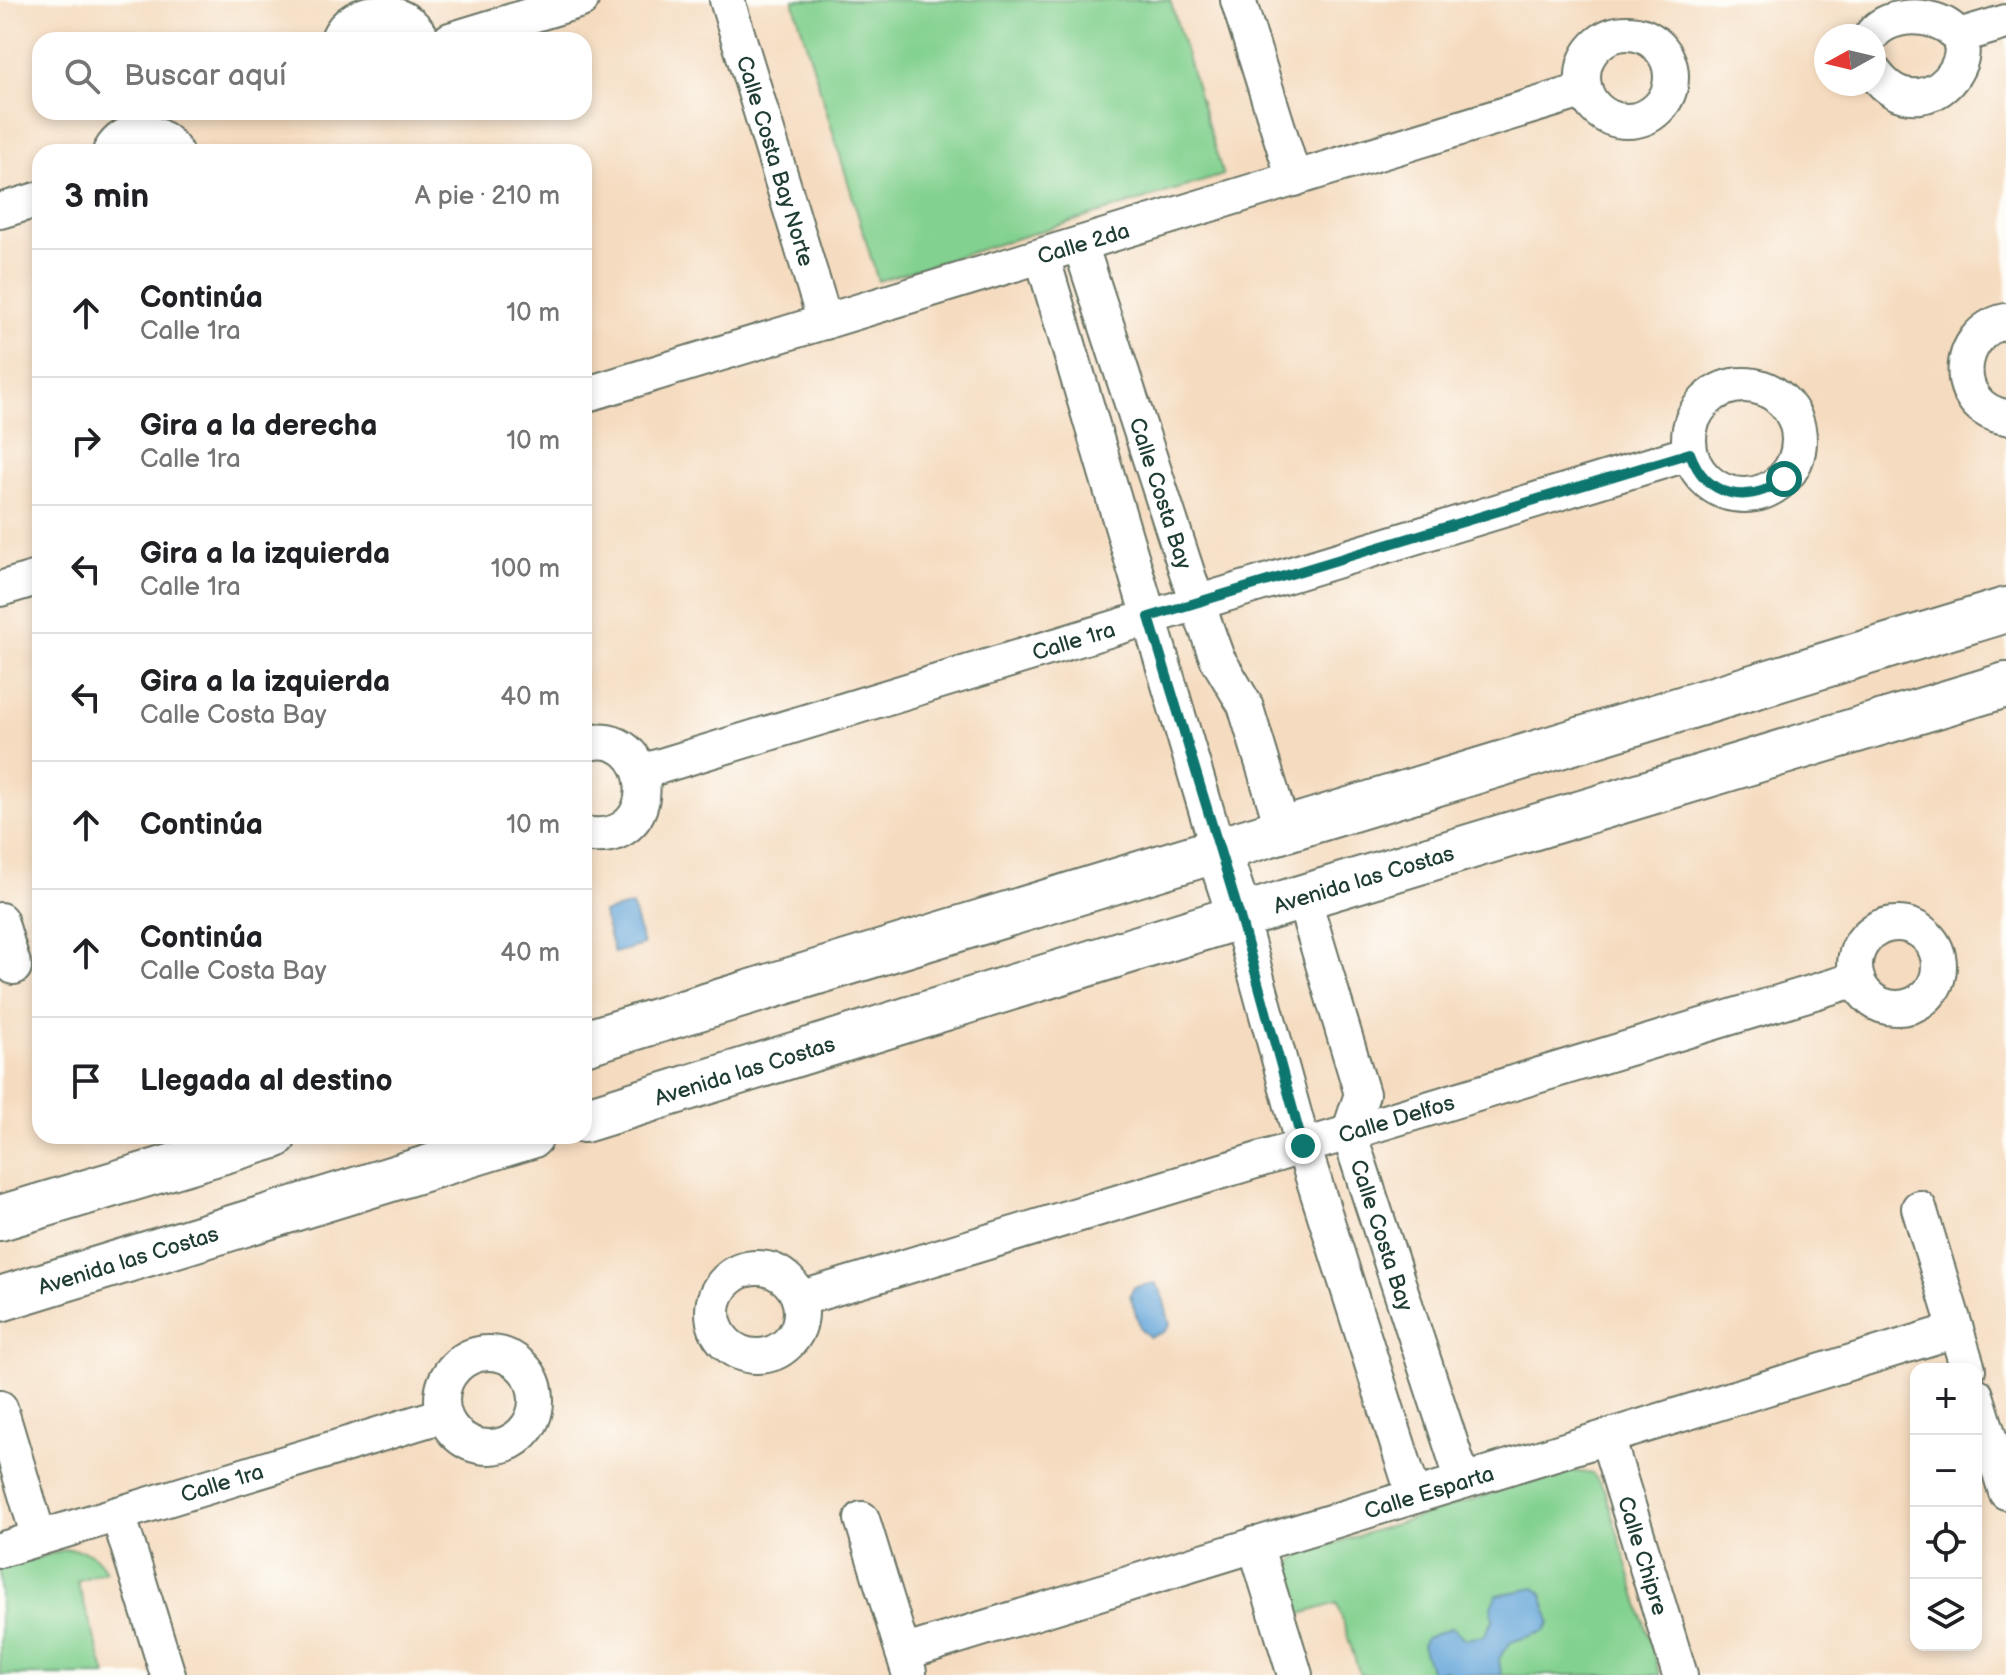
<!DOCTYPE html>
<html lang="es">
<head>
<meta charset="utf-8">
<style>
  :root { --surface:#fff; --page:#f6f6f6; --text:#202124; --muted:#757577; --line:#e0e0e0 }
  body { margin:0; font-family:"Balsamiq Sans",sans-serif; background:var(--page); color:var(--text) }
  .controls { position:absolute; right:24px; bottom:24px; display:grid; overflow:hidden; border-radius:16px; box-shadow:0 4px 12px #0003 }
  .controls button { width:72px; height:72px; display:grid; place-items:center; padding:0; border:0; border-bottom:2px solid var(--line); background:var(--surface); color:var(--text); font:40px sans-serif }
  .compass { position:absolute; left:1814px; top:24px; width:72px; height:72px; border-radius:50%; background:var(--surface); box-shadow:0 4px 12px #0003; rotate:262deg }
  .stop { position:absolute; width:24px; height:24px; margin:-18px; border:6px solid #0f766e; border-radius:50%; background:#fff }
  .stop.end { background:#0f766e; border-color:#fff; box-shadow:0 2px 8px #0008 }
  .list { margin:0; padding:0; list-style:none }
  h2 { display:flex; justify-content:space-between; align-items:center; height:104px; margin:0; padding:0 32px; font-size:34px }
  h2 small { font-size:26px; font-weight:400; color:var(--muted) }
  .list li { display:grid; grid-template-columns:52px 1fr auto; gap:24px; align-items:center; box-sizing:border-box; height:128px; padding:0 32px; border-top:2px solid var(--line) }
  .list b { display:block; font-size:30px; white-space:nowrap }
  .list p { margin:0; font-size:26px; white-space:nowrap; color:var(--muted) }
  .list em { font-size:26px; font-style:normal; color:var(--muted) }
  .icon { flex:none; width:44px; height:44px; fill:none; stroke:currentColor; stroke-width:2; stroke-linecap:round; stroke-linejoin:round }
  .map { position:relative; flex:none; width:2006px; height:1675px; overflow:hidden }
  .search { position:absolute; background:var(--surface); box-shadow:0 4px 12px #0003; left:32px; top:32px; width:560px; height:88px; display:flex; align-items:center; gap:20px; box-sizing:border-box; padding:0 28px; border-radius:24px; color:var(--muted); font-size:30px }
  .panel { position:absolute; background:var(--surface); box-shadow:0 4px 12px #0003; left:32px; top:144px; width:560px; height:1000px; border-radius:24px }
  .map>svg:first-child { display:block }
  .park { fill:#83d190; stroke:#518762; stroke-width:2 }
  .water { fill:#67a7da; stroke:#437287; stroke-width:2 }
  .lines { fill:none; stroke-linecap:round; stroke-linejoin:round }
  .minor-casing { stroke:#6a7465; stroke-width:38 }
  .tertiary-casing { stroke:#6a7465; stroke-width:48 }
  .minor { stroke:#fff; stroke-width:34 }
  .tertiary { stroke:#fff; stroke-width:44 }
  .route { stroke:#0f766e; stroke-width:10 }
  .labels { text-anchor:middle; stroke-width:7; stroke-linejoin:round; paint-order:stroke }
  .street-label { font-size:22px; fill:#1f3d34; stroke:#fdfcf7 }
</style>
</head>
<body>
<div class="map">
<svg width="2006" height="1675" viewBox="0 0 2006 1675">
  <rect width="100%" height="100%" fill="#fdfcf7"/>
  <filter id="ink" filterUnits="userSpaceOnUse"><feTurbulence type="fractalNoise" baseFrequency=".0125" numOctaves="2"/><feDisplacementMap in="SourceGraphic" scale="16" xChannelSelector="R" yChannelSelector="G"/><feConvolveMatrix kernelMatrix="1 2 1 2 8 2 1 2 1" color-interpolation-filters="sRGB"/></filter>
  <filter id="wash" filterUnits="userSpaceOnUse"><feTurbulence type="fractalNoise" baseFrequency=".006" numOctaves="4" result="noise"/><feDisplacementMap in="SourceGraphic" scale="32" xChannelSelector="R" yChannelSelector="G"/><feGaussianBlur stdDeviation="1.8" result="paint"/><feColorMatrix in="noise" values="0 0 0 0 0 0 0 0 0 0 0 0 0 0 0 0 0 1.4 0 .05"/><feComposite in="paint" operator="in"/></filter>
  <g filter="url(#wash)">
    <rect width="100%" height="100%" fill="#f5dbbf"/>
    <path class="park" d="M 793,0 L 1170,0 L 1223,175 L 878,281 Z
      M 1566,1470 L 1593,1474 L 1605,1491 L 1660,1675 L 1360,1675 L 1337,1603 L 1298,1615 L 1287,1577 L 1290,1563 L 1304,1553 Z
      M 67,1549 C 87,1549 96,1554 106,1571 L 77,1581 L 106,1675 L 0,1675 L 0,1569 Z"/>
    <path class="water" d="M 632,905 L 643,945 L 614,953 L 603,913 Z
      M 1155,1283 L 1162,1293 L 1170,1325 L 1164,1332 L 1150,1337 L 1141,1330 L 1130,1295 L 1134,1287 Z
      M 1535,1588 L 1542,1593 L 1550,1622 L 1545,1631 L 1511,1642 L 1499,1659 L 1501,1675 L 1460,1675 L 1445,1670 L 1431,1673 L 1422,1645 L 1426,1638 L 1452,1627 L 1465,1639 L 1484,1636 L 1493,1620 L 1491,1606 L 1497,1595 Z"/>
  </g>
  <g filter="url(#ink)">
    <g class="lines">
      <g class="minor-casing">
        <g id="minor">
          <path id="s1" d="M 727,0 L 825,322"/>
          <path d="M 1238,0 L 1294,179"/>
          <circle cx="1627" cy="77" r="44"/>
          <path d="M 1871,36 C 1895,0 1987,18 1955,72 C 1947,85 1935,94 1920,96 C 1899,98 1886,88 1874,72"/>
          <path d="M 1959,36 L 2006,22"/>
          <path d="M 337,40 C 353,3 407,5 423,40"/>
          <path d="M 450,40 L 581,0"/>
          <path d="M 110,152 C 125,124 159,127 175,152"/>
          <path d="M 0,211 L 40,199"/>
          <path id="s2" d="M 1080,244 L 1197,603 L 1217,658 L 1245,705 L 1283,830"/>
          <path d="M 1042,256 L 1218,850"/>
          <path d="M 2006,321 C 1954,332 1950,408 2006,417"/>
          <circle cx="1744" cy="440" r="55"/>
          <path id="s3" d="M 584,395 L 1585,90"/>
          <path d="M 0,589 L 40,577"/>
          <path d="M 584,744 C 656,722 668,849 584,834"/>
          <path id="s4" d="M 641,772 L 1690,453"/>
          <path id="s5" d="M 1303,897 L 1362,1094 L 1349,1133 L 1463,1481"/>
          <path d="M 1240,917 L 1303,1146 L 1414,1496"/>
          <path d="M 0,920 L 14,967"/>
          <circle cx="1897" cy="966" r="42"/>
          <path d="M 1919,1208 L 1968,1369"/>
          <circle cx="757" cy="1312" r="44"/>
          <path id="s6" d="M 799,1299 L 1857,979"/>
          <circle cx="489" cy="1400" r="47"/>
          <path d="M 1976,1395 L 2006,1492"/>
          <path d="M 0,1408 L 39,1538"/>
          <path id="s7" d="M 1607,1437 L 1680,1675"/>
          <path d="M 118,1514 L 168,1675"/>
          <path d="M 862,1519 L 909,1672"/>
          <path d="M 1255,1544 L 1295,1675"/>
          <path id="s8" d="M 0,1550 L 443,1415"/>
          <path id="s9" d="M 903,1653 L 1956,1330"/>
        </g>
      </g>
      <g class="tertiary-casing">
        <g id="tertiary">
          <path d="M 1218,850 L 1240,917"/>
          <path d="M 584,1043 L 2006,610"/>
          <path id="s10" d="M 584,1120 L 1303,897 L 2006,685"/>
          <path d="M 0,1218 L 274,1136"/>
          <path id="s11" d="M 0,1299 L 531,1136"/>
        </g>
      </g>
      <use href="#minor" class="minor"/>
      <use href="#tertiary" class="tertiary"/>
    </g>
  </g>
  <g class="lines" filter="url(#ink)">
    <path class="route" d="M 1303,1146 L 1240,917 L 1149,617 L 1690,453 C 1706,497 1747,506 1784,479"/>
  </g>
  <g class="labels">
    <g class="street-label">
      <text dy="8" stroke="none"><textPath href="#s1" startOffset="168">Calle Costa Bay Norte</textPath></text>
      <text dy="8" stroke="none"><textPath href="#s3" startOffset="522">Calle 2da</textPath></text>
      <text dy="8" stroke="none"><textPath href="#s2" startOffset="262">Calle Costa Bay</textPath></text>
      <text dy="8" stroke="none"><textPath href="#s4" startOffset="452">Calle 1ra</textPath></text>
      <text dy="8" stroke="none"><textPath href="#s10" startOffset="816">Avenida las Costas</textPath></text>
      <text dy="8" stroke="none"><textPath href="#s10" startOffset="168">Avenida las Costas</textPath></text>
      <text dy="8" stroke="none"><textPath href="#s6" startOffset="624">Calle Delfos</textPath></text>
      <text dy="8" stroke="none"><textPath href="#s5" startOffset="354">Calle Costa Bay</textPath></text>
      <text dy="8" stroke="none"><textPath href="#s11" startOffset="134">Avenida las Costas</textPath></text>
      <text dy="8" stroke="none"><textPath href="#s8" startOffset="232">Calle 1ra</textPath></text>
      <text dy="8" stroke="none"><textPath href="#s9" startOffset="550">Calle Esparta</textPath></text>
      <text dy="8" stroke="none"><textPath href="#s7" startOffset="124">Calle Chipre</textPath></text>
    </g>
  </g>
</svg>
<div class="controls">
<button>+</button>
<button>−</button>
<button><svg class="icon" aria-label="locate" viewBox="0 0 24 24"><circle cx="12" cy="12" r="6"/><path d="M12 2v4M12 18v4M2 12h4M18 12h4"/></svg></button>
<button><svg class="icon" aria-label="layers" viewBox="0 0 24 24"><path d="M12 4l9 5-9 5-9-5zM3 14l9 5 9-5"/></svg></button>
</div>
<svg class="compass" viewBox="-18 -18 36 36"><path d="M0-13l5 13h-10z" fill="#e53935"/><path d="M0 13l5-13h-10z" fill="#757577"/></svg>
<div class="stop" style="left:1784px;top:479px"></div>
<div class="stop end" style="left:1303px;top:1146px"></div>
<div class="search"><svg class="icon" aria-label="search" viewBox="0 0 24 24"><circle cx="10" cy="10" r="6"/><path d="M15 15l6 6"/></svg>Buscar aquí</div>
<section class="panel">
<h2>3 min<small>A pie · 210 m</small></h2>
<ul class="list">
<li><svg class="icon" aria-label="ahead" viewBox="0 0 24 24"><path d="M12 20V5M6 11l6-6 6 6"/></svg><div><b>Continúa</b><p>Calle 1ra</p></div><em>10 m</em></li>
<li><svg class="icon" aria-label="right" viewBox="0 0 24 24"><path d="M7 20v-9h11M14 6l5 5-5 5"/></svg><div><b>Gira a la derecha</b><p>Calle 1ra</p></div><em>10 m</em></li>
<li><svg class="icon" aria-label="left" viewBox="0 0 24 24"><path d="M17 20v-9H6M10 6l-5 5 5 5"/></svg><div><b>Gira a la izquierda</b><p>Calle 1ra</p></div><em>100 m</em></li>
<li><svg class="icon" aria-label="left" viewBox="0 0 24 24"><path d="M17 20v-9H6M10 6l-5 5 5 5"/></svg><div><b>Gira a la izquierda</b><p>Calle Costa Bay</p></div><em>40 m</em></li>
<li><svg class="icon" aria-label="ahead" viewBox="0 0 24 24"><path d="M12 20V5M6 11l6-6 6 6"/></svg><div><b>Continúa</b></div><em>10 m</em></li>
<li><svg class="icon" aria-label="ahead" viewBox="0 0 24 24"><path d="M12 20V5M6 11l6-6 6 6"/></svg><div><b>Continúa</b><p>Calle Costa Bay</p></div><em>40 m</em></li>
<li><svg class="icon" aria-label="arrive" viewBox="0 0 24 24"><path d="M6 21V4h12l-3 4 3 4H6"/></svg><div><b>Llegada al destino</b></div></li>
</ul>
</section>
</div>
</body>
</html>
